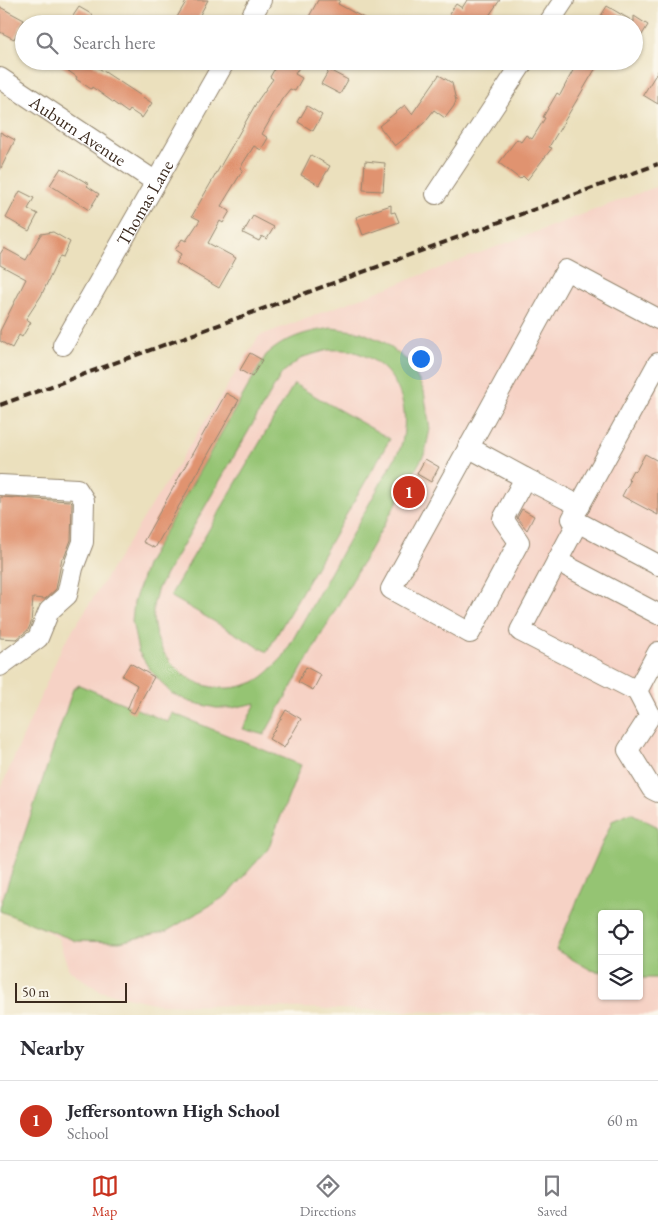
<!DOCTYPE html>
<style>
:root{--surface:#fff;--page:#f7f7f7;--text:#2b2b33;--muted:#7c7c81;--line:#e1e1e2;--accent:#c8321e}
body{margin:0;font-family:"EB Garamond",serif;background:var(--page);color:var(--text)}
.controls{position:absolute;right:15px;bottom:15px;display:grid;overflow:hidden;border-radius:5px;box-shadow:0 1px 4px #0004}
.controls button{width:45px;height:45px;display:grid;place-items:center;padding:0;border:0;border-bottom:1px solid var(--line);background:var(--surface);color:var(--text);font:25px sans-serif}
.scale{position:absolute;left:15px;bottom:12px;width:112px;box-sizing:border-box;padding-left:5px;border:2px solid #3b2a1e;border-top:0;font-size:14px;line-height:18px;white-space:nowrap;color:#3b2a1e;-webkit-text-stroke:4px #fbf7ec;paint-order:stroke}
.you{position:absolute;left:420px;top:358px;width:18px;height:18px;margin:-12px;border:4px solid #fff;border-radius:50%;background:#1a73e8;box-shadow:0 0 0 8px #1a73e833}
.badge{display:grid;place-items:center;width:32px;height:32px;border-radius:50%;background:var(--accent);color:#fff;font-size:16px;font-weight:700}
.pin{position:absolute;translate:-50% -50%;border:2px solid #fff;box-shadow:0 1px 5px #0006}
.list{margin:0;padding:0;list-style:none}
h2{display:flex;justify-content:space-between;align-items:center;height:65px;margin:0;padding:0 20px;font-size:21px}
h2 small{font-size:16px;font-weight:400;color:var(--muted)}
.list li{display:grid;grid-template-columns:32px 1fr auto;gap:15px;align-items:center;box-sizing:border-box;height:80px;padding:0 20px;border-top:1px solid var(--line)}
.list b{display:block;font-size:19px;white-space:nowrap}
.list p{margin:0;font-size:16px;white-space:nowrap;color:var(--muted)}
.list em{font-size:16px;font-style:normal;color:var(--muted)}
.icon{flex:none;width:28px;height:28px;fill:none;stroke:currentColor;stroke-width:2;stroke-linecap:round;stroke-linejoin:round}
.map{position:relative;flex:none;width:658px;height:1015px;overflow:hidden}
.search{position:absolute;background:var(--surface);box-shadow:0 1px 4px #0004;left:15px;right:15px;top:15px;height:55px;display:flex;align-items:center;gap:12px;box-sizing:border-box;padding:0 18px;border-radius:28px;color:var(--muted);font-size:19px}
.sheet{height:145px;background:var(--surface)}
nav{display:flex;justify-content:space-around;align-items:center;box-sizing:border-box;height:70px;border-top:1px solid var(--line);background:var(--surface);font-size:14px;color:var(--muted)}
nav a{display:grid;justify-items:center;gap:2px}
nav .on{color:var(--accent)}
.map>svg:first-child{display:block}
.built{fill:#f6d2c5;fill-rule:evenodd}
.green{fill:#95c473;stroke:#687748;fill-rule:evenodd}
.building{fill:#e09370}
.lines{fill:none;stroke-linecap:round;stroke-linejoin:round}
.minor-casing{stroke:#93856e;stroke-width:22}
.minor{stroke:#fff;stroke-width:20}
.rail{stroke:#3b2a1e;stroke-width:4;stroke-dasharray:8 4;stroke-linecap:butt}
.labels{text-anchor:middle;dominant-baseline:central;stroke-width:4.5;stroke-linejoin:round;paint-order:stroke}
.street-label{font-size:18px;fill:#3b2a1e;stroke:#fbf7ec}
</style>
<div class="map">
<svg width="658" height="1015" viewBox="0 0 658 1015">
<rect width="100%" height="100%" fill="#fbf7ec"/>
<filter id="ink" filterUnits="userSpaceOnUse"><feTurbulence type="fractalNoise" baseFrequency=".02" numOctaves="2"/><feDisplacementMap in="SourceGraphic" scale="10" xChannelSelector="R" yChannelSelector="G"/><feConvolveMatrix kernelMatrix="1 2 1 2 8 2 1 2 1" color-interpolation-filters="sRGB"/></filter>
<filter id="wash" filterUnits="userSpaceOnUse"><feTurbulence type="fractalNoise" baseFrequency=".0096" numOctaves="4" result="noise"/><feDisplacementMap in="SourceGraphic" scale="20" xChannelSelector="R" yChannelSelector="G"/><feGaussianBlur stdDeviation="1.12" result="paint"/><feColorMatrix in="noise" values="0 0 0 0 0 0 0 0 0 0 0 0 0 0 0 0 0 1.4 0 .05"/><feComposite in="paint" operator="in"/></filter>
<g filter="url(#wash)">
<rect width="100%" height="100%" fill="#ebe0bd"/>
<!-- built -->
<path class="built" d="M658,186V1015H547L158,1004L100,991L69,970L58,938L0,904V790L62,647L259,336ZM602,914H639V996H602Z"/>
<!-- green -->
<path class="green" d="M332,328L361,332L384,342L409,362L424,391L430,429L425,453L264,735L243,729L256,703L232,708H216L190,702L171,693L151,671L138,651L132,621L134,602L146,565L266,355C287,337 305,332 332,328ZM328,350C336,350 347,349 355,352C398,365 413,408 400,449L283,657C274,666 266,676 254,682C202,704 151,664 153,609C153,603 156,596 157,590L282,373L303,357Z
M294,384L390,439L267,652L170,596Z
M79,685L168,722L172,713L301,765L268,849L226,896L167,931L120,942L76,941L0,911V907L73,689Z
M631,813L658,827V978H639V914H602V972L591,970L556,950L612,821Z"/>
<g id="blocks">
<!-- building -->
<path class="building" d="M187,0H208L195,24H173Z
M318,0H340L338,4L375,24H305Z
M467,0H500L483,24H463L449,14L456,4L462,8Z
M607,6L634,22V16L648,25L634,48V24H596Z
M0,7L24,20L14,39L0,32Z
M79,7L93,15L88,24H79L71,19Z
M54,61H88L152,103L142,118L130,110L128,113L92,87L91,89L76,79L77,77Z
M279,61H303L295,74L302,78L295,91L290,89L282,99L262,134L268,138L261,150L254,146L240,168L243,170L221,206L230,211L223,223L220,221L208,243L236,258L219,288L176,263L181,254L175,250L182,239L186,241L200,220L192,216L258,100L273,79L270,77Z
M578,61H600L549,147L552,148L527,180L523,176L520,179L499,163L517,139L521,142L526,135L532,139L545,118L543,117L557,93L560,95Z
M329,70L348,80L340,94L321,84Z
M658,71V104L643,95Z
M439,75L452,83L456,101L454,106L445,118L434,110L423,124L395,146L379,126L405,105L412,114Z
M307,106L322,115L313,131L298,122Z
M0,132L15,140L0,170Z
M311,155L330,166L319,185L301,175Z
M365,161L385,163L383,191L363,190Z
M61,168L89,184L87,186L99,194L89,210L50,185Z
M20,191L34,198L28,209L38,214L29,231L6,218Z
M391,205V213L395,212L399,222L363,235L356,217Z
M253,216L274,227L267,239L262,236L259,241L243,233Z
M53,232L70,242L63,257L60,256L41,296L26,319L31,322L22,337L19,335L12,348L0,341V331L26,279L0,265V254L4,248L26,260L41,234Z
M250,353L262,360L252,377L240,370Z
M226,393L239,400L155,548L143,542Z
M645,454L658,461V515L622,496L630,481L628,479L633,470L636,471Z
M425,459L439,467L431,482L417,474Z
M0,497L70,501L72,503L71,540L64,558H62L56,589L45,599L33,598L31,623L28,630L17,639L0,638Z
M522,509L534,516L527,530L517,518Z
M130,663L154,677L134,713L127,710L137,685L122,676Z
M306,667L321,675L313,690L298,682Z
M286,710L301,719L284,748L269,739Z"/>
</g>
</g>
<g filter="url(#ink)">
<use href="#blocks" fill-opacity="0" stroke="#93856e" stroke-width="1"/>
<g class="lines">
<!-- minor casing -->
<g class="minor-casing">
<g id="minor">
<path d="M247,24L261,0"/>
<path d="M548,24L564,0"/>
<path id="s1" d="M0,78L156,182"/>
<path d="M436,194L524,61"/>
<path id="s2" d="M63,345L225,61"/>
<path d="M658,363L572,519L658,565"/>
<path d="M468,447L525,478"/>
<path d="M0,485L77,489L84,500L83,542L73,568L67,595L49,611L38,638L0,666"/>
<path d="M580,506L525,478L503,519L519,542L470,633L391,589L566,270L658,319"/>
<path d="M578,522L520,631L637,691L650,716"/>
<path d="M557,561L658,614"/>
<path d="M637,691L658,652"/>
<path d="M650,716L628,750L652,789L658,792"/>
</g>
</g>
<!-- minor -->
<use href="#minor" class="minor"/>
<!-- rail -->
<path class="rail" d="M0,405L658,164"/>
</g>
</g>
<g class="labels">
<!-- street labels -->
<g class="street-label">
<text stroke="none"><textPath href="#s1" startOffset="94">Auburn Avenue</textPath></text>
<text stroke="none"><textPath href="#s2" startOffset="164">Thomas Lane</textPath></text>
</g>
</g>
</svg>
<div class="controls">
<button><svg class="icon" aria-label="locate" viewBox="0 0 24 24"><circle cx="12" cy="12" r="6"/><path d="M12 2v4M12 18v4M2 12h4M18 12h4"/></svg></button>
<button><svg class="icon" aria-label="layers" viewBox="0 0 24 24"><path d="M12 4l9 5-9 5-9-5zM3 14l9 5 9-5"/></svg></button>
</div>
<div class="scale">50 m</div>
<div class="you"></div>
<div class="pin badge" style="left:409px;top:492px">1</div>
<div class="search"><svg class="icon" aria-label="search" viewBox="0 0 24 24"><circle cx="10" cy="10" r="6"/><path d="M15 15l6 6"/></svg>Search here</div>
</div>
<section class="sheet">
<h2>Nearby<small></small></h2>
<ul class="list">
<li><span class="badge">1</span><div><b>Jeffersontown High School</b><p>School</p></div><em>60 m</em></li>
</ul>
</section>
<nav>
<a class="on"><svg class="icon" aria-label="map" viewBox="0 0 24 24"><path d="M3 6l6-2 6 2 6-2v14l-6 2-6-2-6 2zM9 4v14M15 6v14"/></svg>Map</a>
<a><svg class="icon" aria-label="directions" viewBox="0 0 24 24"><path d="M12 3l9 9-9 9-9-9zM9 14v-3h6M13 9l2 2-2 2"/></svg>Directions</a>
<a><svg class="icon" aria-label="saved" viewBox="0 0 24 24"><path d="M7 4h10v16l-5-4-5 4z"/></svg>Saved</a>
</nav>
